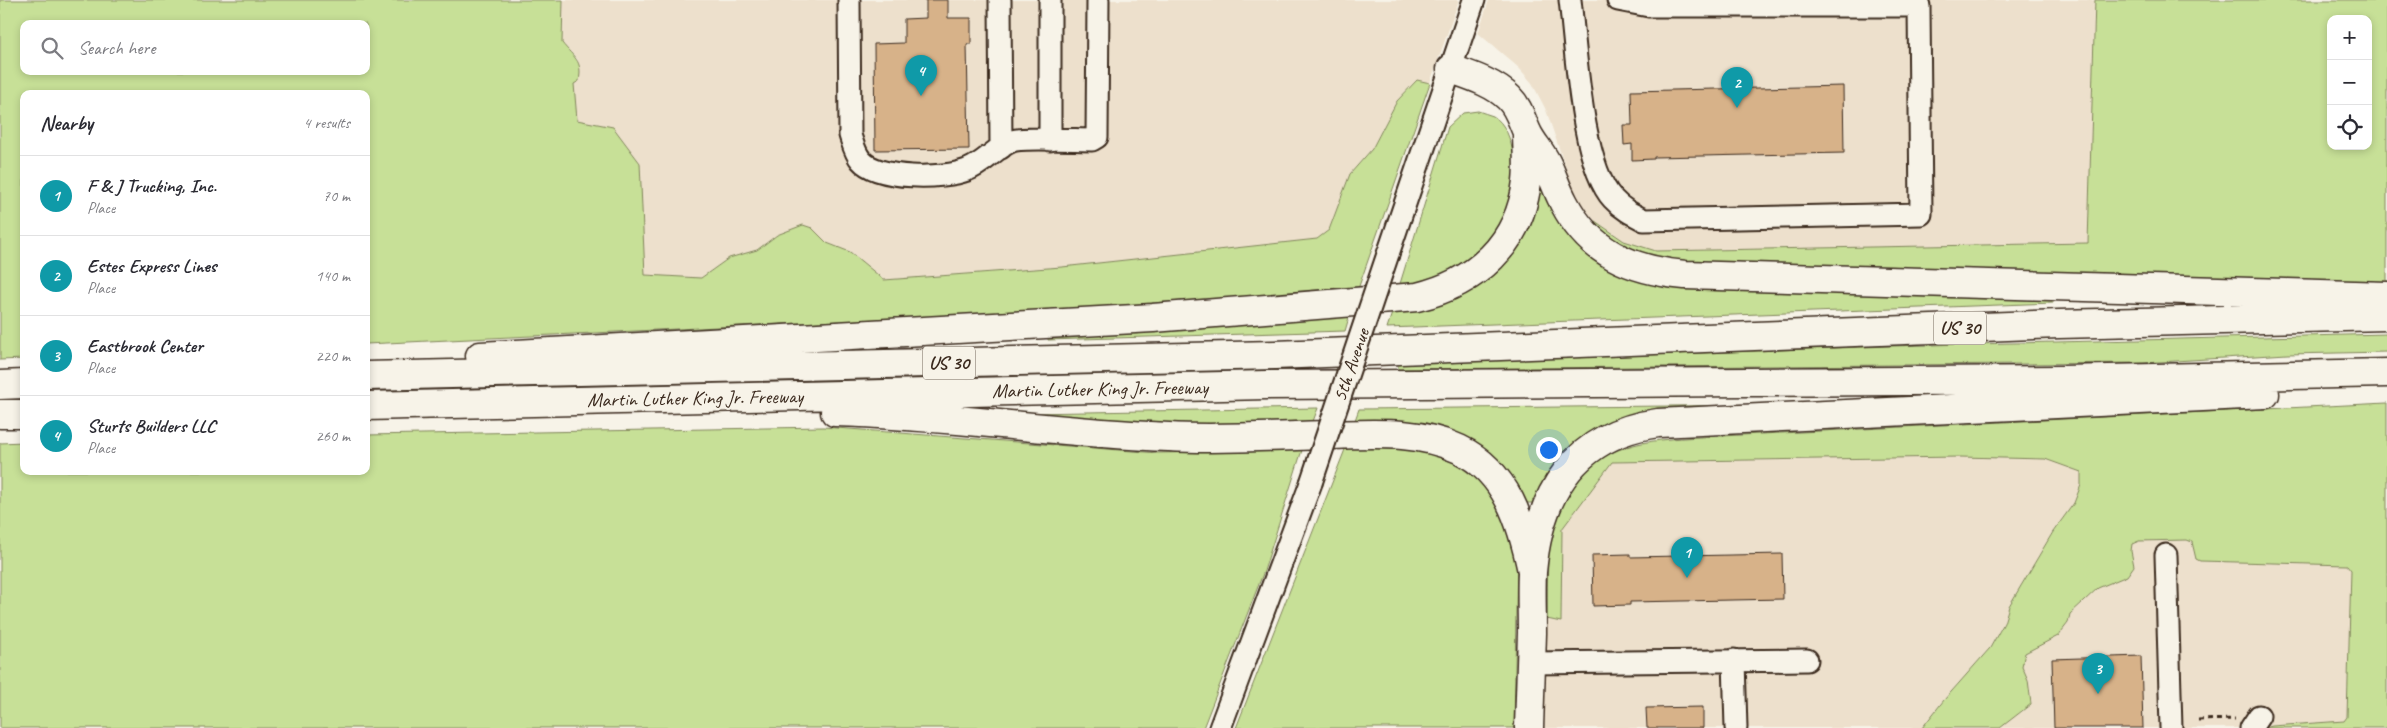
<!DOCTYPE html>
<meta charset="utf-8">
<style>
:root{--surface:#fff;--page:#f2f2f3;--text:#2b2b33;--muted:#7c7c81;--line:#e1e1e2;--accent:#0b8043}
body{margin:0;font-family:Caveat,sans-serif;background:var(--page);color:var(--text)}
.controls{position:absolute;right:15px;top:15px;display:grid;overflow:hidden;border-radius:10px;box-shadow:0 2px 8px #0003}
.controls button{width:45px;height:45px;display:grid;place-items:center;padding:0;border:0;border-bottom:1px solid var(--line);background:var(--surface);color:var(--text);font:25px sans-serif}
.you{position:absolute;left:1548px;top:449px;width:18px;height:18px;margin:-12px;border:4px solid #fff;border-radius:50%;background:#1a73e8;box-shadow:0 0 0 8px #1a73e833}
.badge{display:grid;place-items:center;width:32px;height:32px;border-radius:50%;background:var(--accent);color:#fff;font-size:16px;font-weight:700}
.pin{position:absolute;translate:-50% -41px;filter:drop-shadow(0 1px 2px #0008)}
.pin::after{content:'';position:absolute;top:26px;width:18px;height:15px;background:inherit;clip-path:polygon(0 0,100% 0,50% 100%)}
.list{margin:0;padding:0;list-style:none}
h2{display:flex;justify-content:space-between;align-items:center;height:65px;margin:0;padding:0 20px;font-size:21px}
h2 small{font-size:16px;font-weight:400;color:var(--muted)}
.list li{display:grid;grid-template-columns:32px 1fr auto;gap:15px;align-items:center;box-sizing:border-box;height:80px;padding:0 20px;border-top:1px solid var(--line)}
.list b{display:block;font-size:19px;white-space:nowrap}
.list p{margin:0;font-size:16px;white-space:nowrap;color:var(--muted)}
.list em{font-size:16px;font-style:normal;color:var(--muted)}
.icon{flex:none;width:28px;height:28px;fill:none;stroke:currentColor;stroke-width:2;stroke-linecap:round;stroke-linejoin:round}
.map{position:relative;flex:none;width:2387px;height:728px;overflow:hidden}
.search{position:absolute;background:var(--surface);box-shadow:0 2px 8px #0003;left:20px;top:20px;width:350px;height:55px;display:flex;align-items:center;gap:12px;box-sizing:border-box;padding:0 18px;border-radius:10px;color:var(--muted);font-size:19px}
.panel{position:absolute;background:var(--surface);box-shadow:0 2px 8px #0003;left:20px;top:90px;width:350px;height:385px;border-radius:10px}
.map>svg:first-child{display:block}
.built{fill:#ede0cc}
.green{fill:#c7e097;stroke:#81855a;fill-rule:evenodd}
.building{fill:#d7b289;stroke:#3b2a1e}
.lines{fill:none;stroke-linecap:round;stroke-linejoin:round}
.minor-casing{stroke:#3b2a1e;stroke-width:25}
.highway-casing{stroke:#3b2a1e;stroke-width:31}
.path{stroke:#3b2a1e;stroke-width:3;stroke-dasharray:5 4;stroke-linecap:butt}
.minor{stroke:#f7f3e8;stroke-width:21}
.highway{stroke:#f7f3e8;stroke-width:28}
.minor-bridge-casing{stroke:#3b2a1e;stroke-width:25;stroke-linecap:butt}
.minor-bridge{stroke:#f7f3e8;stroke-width:21}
.labels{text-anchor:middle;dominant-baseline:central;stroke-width:4;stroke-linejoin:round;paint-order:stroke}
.shield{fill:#f7f3e8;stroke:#73665b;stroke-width:1}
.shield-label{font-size:19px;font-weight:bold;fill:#3b2a1e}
.street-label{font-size:20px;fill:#3b2a1e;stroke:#f7f3e8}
</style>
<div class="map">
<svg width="2387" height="728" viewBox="0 0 2387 728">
<rect width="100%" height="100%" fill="#f7f3e8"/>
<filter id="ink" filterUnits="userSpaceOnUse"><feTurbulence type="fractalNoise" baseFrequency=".02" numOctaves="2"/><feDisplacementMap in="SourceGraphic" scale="10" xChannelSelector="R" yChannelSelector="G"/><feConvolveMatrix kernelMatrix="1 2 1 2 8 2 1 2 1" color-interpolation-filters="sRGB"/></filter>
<g filter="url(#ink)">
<!-- built -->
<path class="built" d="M563,0H1459L1430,83L1417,80L1397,101L1372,149L1350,174L1329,230L1317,239L1062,267L884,280L850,252L827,243L812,228L777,235L757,250L729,258L701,278L644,275L640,163L613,127L577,120L573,84L578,60L562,43Z
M1489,0H2095L2088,243L1656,251L1624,241L1595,221L1576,198L1546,110L1532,83L1519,68L1478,33Z
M1960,457L2045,459L2081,472V485L2074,503L2053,532L2009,606L2004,623L1990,648L1944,700L1922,728H1544L1547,619L1561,622L1562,529L1612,462Z
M2187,540L2192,542L2196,558L2200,561L2347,565L2351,570L2347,717L2345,721L2272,726L2265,728H2000L2031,704L2028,680L2021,666L2025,653L2058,636L2068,623L2070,614L2098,588L2127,576L2134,566L2131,551L2132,544L2139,541Z"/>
<!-- green -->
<path class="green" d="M0,0H563L562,43C574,58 583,60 579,81L574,84L577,120L613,127L640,163L645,275L701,278L729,258L757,250L777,235L803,225L812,228L827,243L850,252L884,280L1062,267L1317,239L1329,230L1350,174L1372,149L1397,101L1417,80L1430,83L1358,289L1008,313L366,344V94H24V359L0,360ZM24,24H366V71H24Z
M2095,0H2387V283L1644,261L1589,224L1595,221L1624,241L1656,251L2088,243ZM2331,19H2368V146H2331Z
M1478,111C1483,113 1488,114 1493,116C1517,130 1518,181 1509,205C1500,229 1482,252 1460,267C1442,279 1420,283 1399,287L1448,127L1463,113Z
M1537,179L1590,254L2053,298V303L1387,328L1392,313L1431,305L1459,296Z
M1350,314L1345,331L1048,340V335Z
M2387,334V352L2287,354L2143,363L1398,369V364L1890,346Z
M2387,403V728H2265L2272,726L2344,721L2347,717L2351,570L2347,565L2200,561L2196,559L2192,542L2187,540L2139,541L2132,544L2131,551L2134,566L2127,576L2098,588L2070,614L2068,623L2058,636L2025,653L2022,666L2028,680L2031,704L2000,728H1922L1944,700L1990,648L2004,623L2009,606L2053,532L2074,503L2081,485V472L2045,459L1960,457L1612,462L1562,529L1561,622L1547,619C1548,590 1546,560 1551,531C1553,517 1560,505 1567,493C1599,443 1646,440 1701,437Z
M1773,405L1566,453L1541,485L1534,503H1527L1515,484L1464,437L1426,424L1354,423L1359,409Z
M1318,408L1312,424L1176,425L1029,416V413Z
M823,427L1158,453L1302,450L1264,571L1203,728H0V443L24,442V471H366V435Z
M1346,447L1410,450L1434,455L1456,464L1476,478L1496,498L1517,554L1514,728H1236Z"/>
<!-- building -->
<path class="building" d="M926,0H948V18H971V44H967L969,149L875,150L874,44L904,43V19L926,18Z
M1843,86L1844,153L1654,157V159L1632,160V144L1624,145L1623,125H1632L1631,91Z
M1630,554V557L1782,554L1783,599L1630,602V605L1593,606L1592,555Z
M2141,656L2143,728H2054L2052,659Z
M1703,707V728H1647L1646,708Z"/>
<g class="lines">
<!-- minor casing -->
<g class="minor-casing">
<path id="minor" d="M849,0L850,135C853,144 855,153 861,160C878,180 944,179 967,170C984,164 995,148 1012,141C1023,137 1077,140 1092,140L1097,137L1098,0
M1000,0L1001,148
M1050,0V140
M1570,0C1576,48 1581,165 1613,199C1622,209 1632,214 1644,220L1921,214L1919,6H1649L1618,0
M1388,254L1474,0
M2166,555L2171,728
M1734,660L1736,728
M1531,663L1807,660
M1220,728L1311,483
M2251,728L2259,716"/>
</g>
<!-- highway casing -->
<g class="highway-casing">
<path id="highway" d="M1451,69C1471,76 1494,83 1509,98C1519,108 1521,119 1527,132C1532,143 1542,153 1547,164C1553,177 1557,190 1564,203C1590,253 1631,270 1685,275L2387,296
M480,356L1153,318L1417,297C1476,283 1520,244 1527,181C1529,165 1527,148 1527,132
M366,376L1275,355L2059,324L2387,316
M0,385L24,384
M366,406L1266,385L2062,380L2387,373
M835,412C946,415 1057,433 1169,437C1222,440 1276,436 1329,435C1373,434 1417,430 1459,449C1507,472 1522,523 1532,571
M0,414H24
M1529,728C1530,696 1531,664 1532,633C1532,613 1531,592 1532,572C1539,493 1575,434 1658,423L2265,394"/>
</g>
<!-- path -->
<path class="path" d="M2198,720L2235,719"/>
<!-- minor -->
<use href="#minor" class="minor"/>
<!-- highway -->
<use href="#highway" class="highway"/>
<!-- minor-bridge casing -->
<g class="minor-bridge-casing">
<path id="minor-bridge" d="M1311,483L1388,254"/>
</g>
<!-- minor-bridge -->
<use href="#minor-bridge" class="minor-bridge"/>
</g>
</g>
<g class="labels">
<!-- shield labels -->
<g class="shield">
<rect x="1934" y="311.5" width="52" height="33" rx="4"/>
<rect x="923" y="346.5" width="52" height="33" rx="4"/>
</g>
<g class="shield-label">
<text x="1960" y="328">US 30</text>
<text x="949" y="363">US 30</text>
</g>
<!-- street labels -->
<g class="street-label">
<text transform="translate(1351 365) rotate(-71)">5th Avenue</text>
<text transform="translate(1100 389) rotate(-1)">Martin Luther King Jr. Freeway</text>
<text transform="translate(695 398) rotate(-1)">Martin Luther King Jr. Freeway</text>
</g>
</g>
</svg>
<div class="controls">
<button>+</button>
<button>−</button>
<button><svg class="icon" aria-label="locate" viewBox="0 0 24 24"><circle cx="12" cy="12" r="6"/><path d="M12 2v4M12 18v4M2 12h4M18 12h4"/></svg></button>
</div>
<div class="you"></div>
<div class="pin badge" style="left:1687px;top:578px;background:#0f9aa8">1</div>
<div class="pin badge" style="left:1737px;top:108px;background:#0f9aa8">2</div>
<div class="pin badge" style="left:2098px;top:694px;background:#0f9aa8">3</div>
<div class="pin badge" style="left:921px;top:96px;background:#0f9aa8">4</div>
<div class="search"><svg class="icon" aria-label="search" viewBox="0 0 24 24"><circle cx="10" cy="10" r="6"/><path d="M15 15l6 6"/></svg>Search here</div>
<section class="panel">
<h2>Nearby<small>4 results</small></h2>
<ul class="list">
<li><span class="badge" style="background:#0f9aa8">1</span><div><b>F &amp; J Trucking, Inc.</b><p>Place</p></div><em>70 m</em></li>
<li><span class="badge" style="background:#0f9aa8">2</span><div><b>Estes Express Lines</b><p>Place</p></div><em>140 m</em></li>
<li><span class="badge" style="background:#0f9aa8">3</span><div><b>Eastbrook Center</b><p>Place</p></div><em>220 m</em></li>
<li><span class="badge" style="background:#0f9aa8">4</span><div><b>Sturts Builders LLC</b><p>Place</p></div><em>260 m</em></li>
</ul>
</section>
</div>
